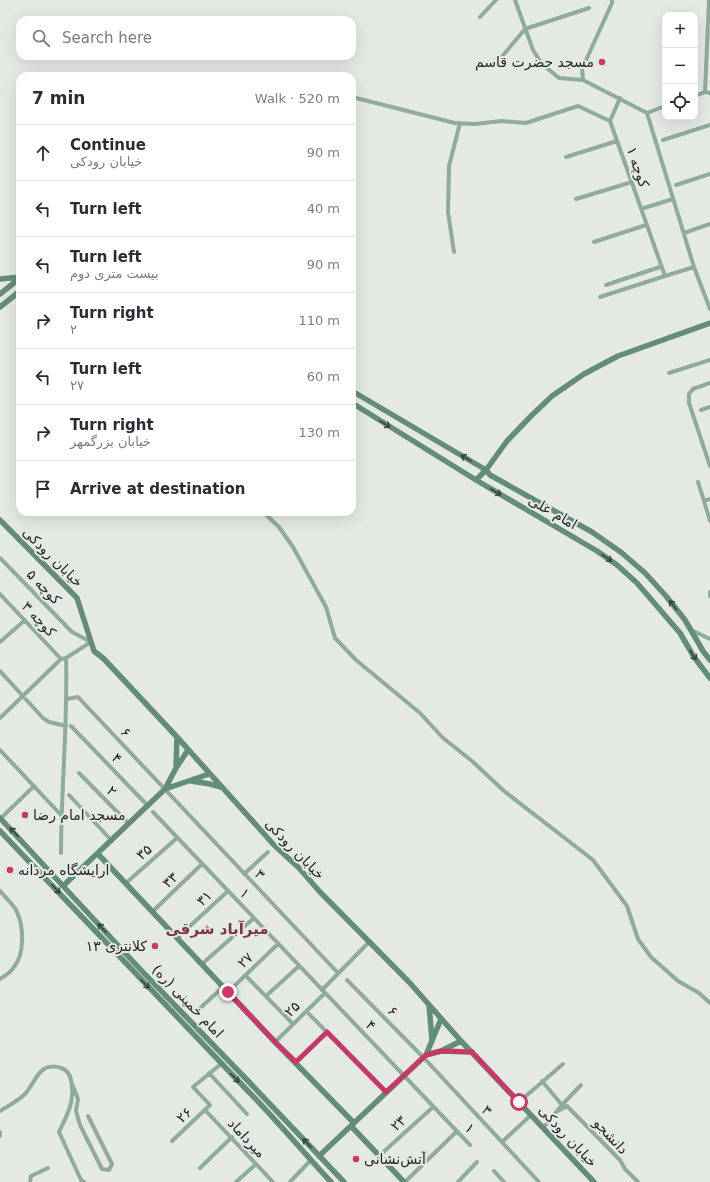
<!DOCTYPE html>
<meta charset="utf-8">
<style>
:root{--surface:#fff;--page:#f2f2f3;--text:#2b2b33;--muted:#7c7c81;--line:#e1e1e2}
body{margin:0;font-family:"DejaVu Sans","Noto Naskh Arabic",sans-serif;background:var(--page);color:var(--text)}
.controls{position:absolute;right:12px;top:12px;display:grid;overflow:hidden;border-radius:8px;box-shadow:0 4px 16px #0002}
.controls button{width:36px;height:36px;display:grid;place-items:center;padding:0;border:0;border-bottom:1px solid var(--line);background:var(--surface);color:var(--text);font:20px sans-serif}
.stop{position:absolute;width:12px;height:12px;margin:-9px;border:3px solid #c73a68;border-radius:50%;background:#fff}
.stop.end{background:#c73a68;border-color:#fff;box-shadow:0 1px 4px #0008}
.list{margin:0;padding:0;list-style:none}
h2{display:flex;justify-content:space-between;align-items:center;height:52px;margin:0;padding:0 16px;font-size:17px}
h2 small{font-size:13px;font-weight:400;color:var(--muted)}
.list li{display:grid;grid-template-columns:26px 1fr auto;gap:12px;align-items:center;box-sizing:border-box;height:56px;padding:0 16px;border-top:1px solid var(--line)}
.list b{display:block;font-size:15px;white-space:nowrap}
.list p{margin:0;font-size:13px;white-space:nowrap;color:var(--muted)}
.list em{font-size:13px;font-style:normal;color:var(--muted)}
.icon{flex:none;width:22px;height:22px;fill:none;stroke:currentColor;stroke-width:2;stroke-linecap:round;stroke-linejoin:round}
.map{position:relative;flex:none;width:710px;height:1182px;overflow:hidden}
.search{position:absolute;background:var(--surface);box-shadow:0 4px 16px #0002;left:16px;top:16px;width:340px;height:44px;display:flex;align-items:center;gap:10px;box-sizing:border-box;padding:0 14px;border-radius:12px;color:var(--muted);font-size:15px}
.panel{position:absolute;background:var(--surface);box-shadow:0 4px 16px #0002;left:16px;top:72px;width:340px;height:444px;border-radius:12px}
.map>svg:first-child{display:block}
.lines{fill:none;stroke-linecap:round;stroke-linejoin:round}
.minor{stroke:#90aa9e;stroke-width:4}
.secondary{stroke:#648c7a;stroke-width:5.5}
.oneway{stroke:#38453f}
.route{stroke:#c73a68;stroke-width:5}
.poi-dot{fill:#c73a68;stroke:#e4e9e3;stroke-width:1.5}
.labels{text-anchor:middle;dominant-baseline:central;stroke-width:4;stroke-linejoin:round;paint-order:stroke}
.poi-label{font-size:14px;fill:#252725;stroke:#e4e9e3;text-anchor:start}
.street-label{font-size:14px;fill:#252725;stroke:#e4e9e3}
.neighbourhood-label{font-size:15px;font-weight:bold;fill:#7c3548;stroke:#e4e9e3}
</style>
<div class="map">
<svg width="710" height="1182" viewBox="0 0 710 1182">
<rect width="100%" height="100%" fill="#e4e9e3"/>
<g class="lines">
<!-- minor -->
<path class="minor" d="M515,0L533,50L540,61L548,69L559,78L583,80L647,113
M480,17L496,0
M495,65L525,29L589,8
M583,80L582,69L612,3V0
M705,92L709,0
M695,96L705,92L710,93
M352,97L455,123L475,124L501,121L526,123L578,106L610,121L665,276L694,267
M647,113L694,267L710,309
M647,113L665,106
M610,121L620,98
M663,140L710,125
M566,157L617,141
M676,185L710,174
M576,199L632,182
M641,209L673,199
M684,233L710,224
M594,242L646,225
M454,252L448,212L449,166L460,123
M606,285L660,267
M600,297L665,276
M669,373L710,360
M710,383L693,389L689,394V403L710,466
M701,410L710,407
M698,482L704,501L710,499
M704,501L710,521
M263,512L279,527L293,547L326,607L335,638L356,660L420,713L443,738L472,761L504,791L593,860L627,906L638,939L651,957L678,981L699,993L710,1003
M0,558L72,632L91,642L66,658L61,659L0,718
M710,592V596
M0,594L61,659
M691,630L710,639
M0,642L25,620
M0,671L43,718L49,722L66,726
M67,699L78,697L338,973
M71,726L148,806
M0,750L61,815
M79,773L129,824
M69,795L112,841
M153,812L470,1145
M1,818L34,786
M61,853C61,788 68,723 66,658
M244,874L268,852
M126,883L177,838
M0,891C5,897 12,903 16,910C24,925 25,954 14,967C11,972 5,976 0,979
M152,912L202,864
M177,938L228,891
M202,964L254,918
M248,978L293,1024
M347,980L424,1058L539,1182
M322,990L369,942
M228,992L278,944
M266,996L299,966
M197,1011L223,987
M309,1014L386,1092
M275,1042L325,993
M296,1062L327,1032
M209,1073L247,1114
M542,1081L562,1105
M73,1086L78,1099L76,1111L80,1125L102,1169L109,1170L112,1164L88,1116
M519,1102L563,1064
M205,1110L273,1182
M0,1111C8,1106 18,1101 25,1094C32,1087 35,1075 44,1069C48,1066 56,1066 61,1068C74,1071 73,1093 71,1103C69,1113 63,1123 59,1132L81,1180L84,1182
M556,1112L567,1106L620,1160L625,1169L638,1182
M543,1128L562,1105L581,1085
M0,1132V1136
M172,1141L210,1105L193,1087L221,1064
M502,1142L531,1115
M379,1156L433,1107
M200,1168L232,1137
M494,1171L504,1182
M30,1182L31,1176L48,1168
M236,1182L256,1164
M290,1182L311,1160
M405,1182L457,1131
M458,1182L477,1162"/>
<!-- secondary -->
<path class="secondary" d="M0,279L20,277
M0,294L20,278
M0,307L20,291
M352,391L486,470L490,475L592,532L622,553L645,573L666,596L685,620L703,651L710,660
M352,403L476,480L597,551L617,565L637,583L680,633L694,657L710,678
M476,480L486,470L507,441L531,416L552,396L584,374L618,356L710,323
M0,520L77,598L94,651L104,659L177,737L274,845L299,868L320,892L409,982L461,1041L594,1182
M176,767L177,737
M191,781L210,784L221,787
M165,789L209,774
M0,818L139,968L251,1084L344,1182
M0,831C82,916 163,1003 245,1088C275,1118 302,1151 331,1182
M98,854L275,1042L354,1123
M63,886L165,789L176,768L188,750
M429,1005L432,1040
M441,1051L472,1052
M426,1055L441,1019
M351,1126L404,1182
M319,1156L426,1055L441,1051L461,1041"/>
</g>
<!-- one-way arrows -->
<defs><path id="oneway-shaft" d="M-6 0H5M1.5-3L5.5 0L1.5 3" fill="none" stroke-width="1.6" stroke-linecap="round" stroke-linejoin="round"/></defs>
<g class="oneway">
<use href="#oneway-shaft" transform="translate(385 424) rotate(32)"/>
<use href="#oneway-shaft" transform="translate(466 458) rotate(-150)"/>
<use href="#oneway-shaft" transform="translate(496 492) rotate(30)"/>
<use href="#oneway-shaft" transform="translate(607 558) rotate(35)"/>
<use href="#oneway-shaft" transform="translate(673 605) rotate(-128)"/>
<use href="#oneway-shaft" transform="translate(693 655) rotate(57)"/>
<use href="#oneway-shaft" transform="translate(14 832) rotate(-133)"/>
<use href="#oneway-shaft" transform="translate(56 889) rotate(46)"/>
<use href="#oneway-shaft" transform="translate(102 928) rotate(-133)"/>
<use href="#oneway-shaft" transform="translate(145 984) rotate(45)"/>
<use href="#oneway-shaft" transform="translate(235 1078) rotate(45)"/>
<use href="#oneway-shaft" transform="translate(307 1143) rotate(-133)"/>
</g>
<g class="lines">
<!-- route -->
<path class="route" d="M228,992L275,1042L296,1062L327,1032L386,1092L426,1055L441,1051L472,1052L519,1102"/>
</g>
<!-- markers -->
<g class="poi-dot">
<circle cx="602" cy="62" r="4"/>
<circle cx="25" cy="815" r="4"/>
<circle cx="10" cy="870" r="4"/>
<circle cx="155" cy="946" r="4"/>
<circle cx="356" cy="1159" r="4"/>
</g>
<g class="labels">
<!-- poi labels -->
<g class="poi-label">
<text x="594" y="62" text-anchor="end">مسجد حضرت قاسم</text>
<text x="33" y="815">مسجد امام رضا</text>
<text x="18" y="870">ارایشگاه مردانه</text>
<text x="147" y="946" text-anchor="end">کلانتری ۱۳</text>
<text x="364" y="1159">آتش‌نشانی</text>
</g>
<!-- street labels -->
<g class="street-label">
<text transform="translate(638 167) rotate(71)">کوچه ۱</text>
<text transform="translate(553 512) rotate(30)">امام علی</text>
<text transform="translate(53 557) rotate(45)">خیابان رودکی</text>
<text transform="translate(44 587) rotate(46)">کوچه ۵</text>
<text transform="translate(39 619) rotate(47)">کوچه ۳</text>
<text transform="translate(126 732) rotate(47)">۶</text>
<text transform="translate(117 758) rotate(46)">۴</text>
<text transform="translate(112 791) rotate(45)">۲</text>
<text transform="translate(295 849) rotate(46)">خیابان رودکی</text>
<text transform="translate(144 852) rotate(-41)">۳۵</text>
<text transform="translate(260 874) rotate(47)">۳</text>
<text transform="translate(170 880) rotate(-44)">۳۳</text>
<text transform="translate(245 893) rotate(47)">۱</text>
<text transform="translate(204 898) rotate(-43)">۳۱</text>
<text transform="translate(245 960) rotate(-43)">۲۷</text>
<text transform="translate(188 1001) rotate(46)">امام خمینی (ره)</text>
<text transform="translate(292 1009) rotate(-44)">۲۵</text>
<text transform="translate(393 1011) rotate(45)">۶</text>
<text transform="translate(371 1025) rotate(46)">۴</text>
<text transform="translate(487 1110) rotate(47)">۳</text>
<text transform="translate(184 1115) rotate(-44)">۲۶</text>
<text transform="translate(398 1123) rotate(-43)">۲۳</text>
<text transform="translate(470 1128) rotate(46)">۱</text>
<text transform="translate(568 1136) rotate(47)">خیابان رودکی</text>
<text transform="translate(611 1136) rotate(47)">دانشجو</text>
<text transform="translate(247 1138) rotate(47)">میرداماد</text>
</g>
<!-- neighbourhood labels -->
<g class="neighbourhood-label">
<text x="217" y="929">میرآباد شرقی</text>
</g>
</g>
</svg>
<div class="controls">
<button>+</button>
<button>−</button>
<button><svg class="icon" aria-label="locate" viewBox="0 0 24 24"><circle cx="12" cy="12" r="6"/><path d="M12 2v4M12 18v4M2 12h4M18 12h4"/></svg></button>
</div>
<div class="stop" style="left:519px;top:1102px"></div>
<div class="stop end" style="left:228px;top:992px"></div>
<div class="search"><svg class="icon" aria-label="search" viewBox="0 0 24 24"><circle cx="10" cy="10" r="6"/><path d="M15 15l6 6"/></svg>Search here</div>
<section class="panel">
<h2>7 min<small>Walk · 520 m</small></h2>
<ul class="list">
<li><svg class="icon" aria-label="ahead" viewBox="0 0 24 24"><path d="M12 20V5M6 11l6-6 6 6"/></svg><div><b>Continue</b><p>خیابان رودکی</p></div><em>90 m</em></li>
<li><svg class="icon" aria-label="left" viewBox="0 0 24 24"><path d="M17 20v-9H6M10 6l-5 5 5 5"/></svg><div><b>Turn left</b></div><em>40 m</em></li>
<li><svg class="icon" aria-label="left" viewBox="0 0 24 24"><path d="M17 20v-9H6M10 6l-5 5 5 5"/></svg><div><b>Turn left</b><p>بیست متری دوم</p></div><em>90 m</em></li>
<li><svg class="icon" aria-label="right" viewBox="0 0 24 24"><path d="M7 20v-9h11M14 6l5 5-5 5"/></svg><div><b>Turn right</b><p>۲</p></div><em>110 m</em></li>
<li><svg class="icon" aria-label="left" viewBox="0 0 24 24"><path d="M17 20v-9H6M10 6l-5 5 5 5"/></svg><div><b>Turn left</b><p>۲۷</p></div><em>60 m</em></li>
<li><svg class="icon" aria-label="right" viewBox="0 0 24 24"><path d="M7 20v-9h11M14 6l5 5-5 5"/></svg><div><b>Turn right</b><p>خیابان بزرگمهر</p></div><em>130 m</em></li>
<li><svg class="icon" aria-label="arrive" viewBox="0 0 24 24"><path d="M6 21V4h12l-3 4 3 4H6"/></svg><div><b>Arrive at destination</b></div></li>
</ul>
</section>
</div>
